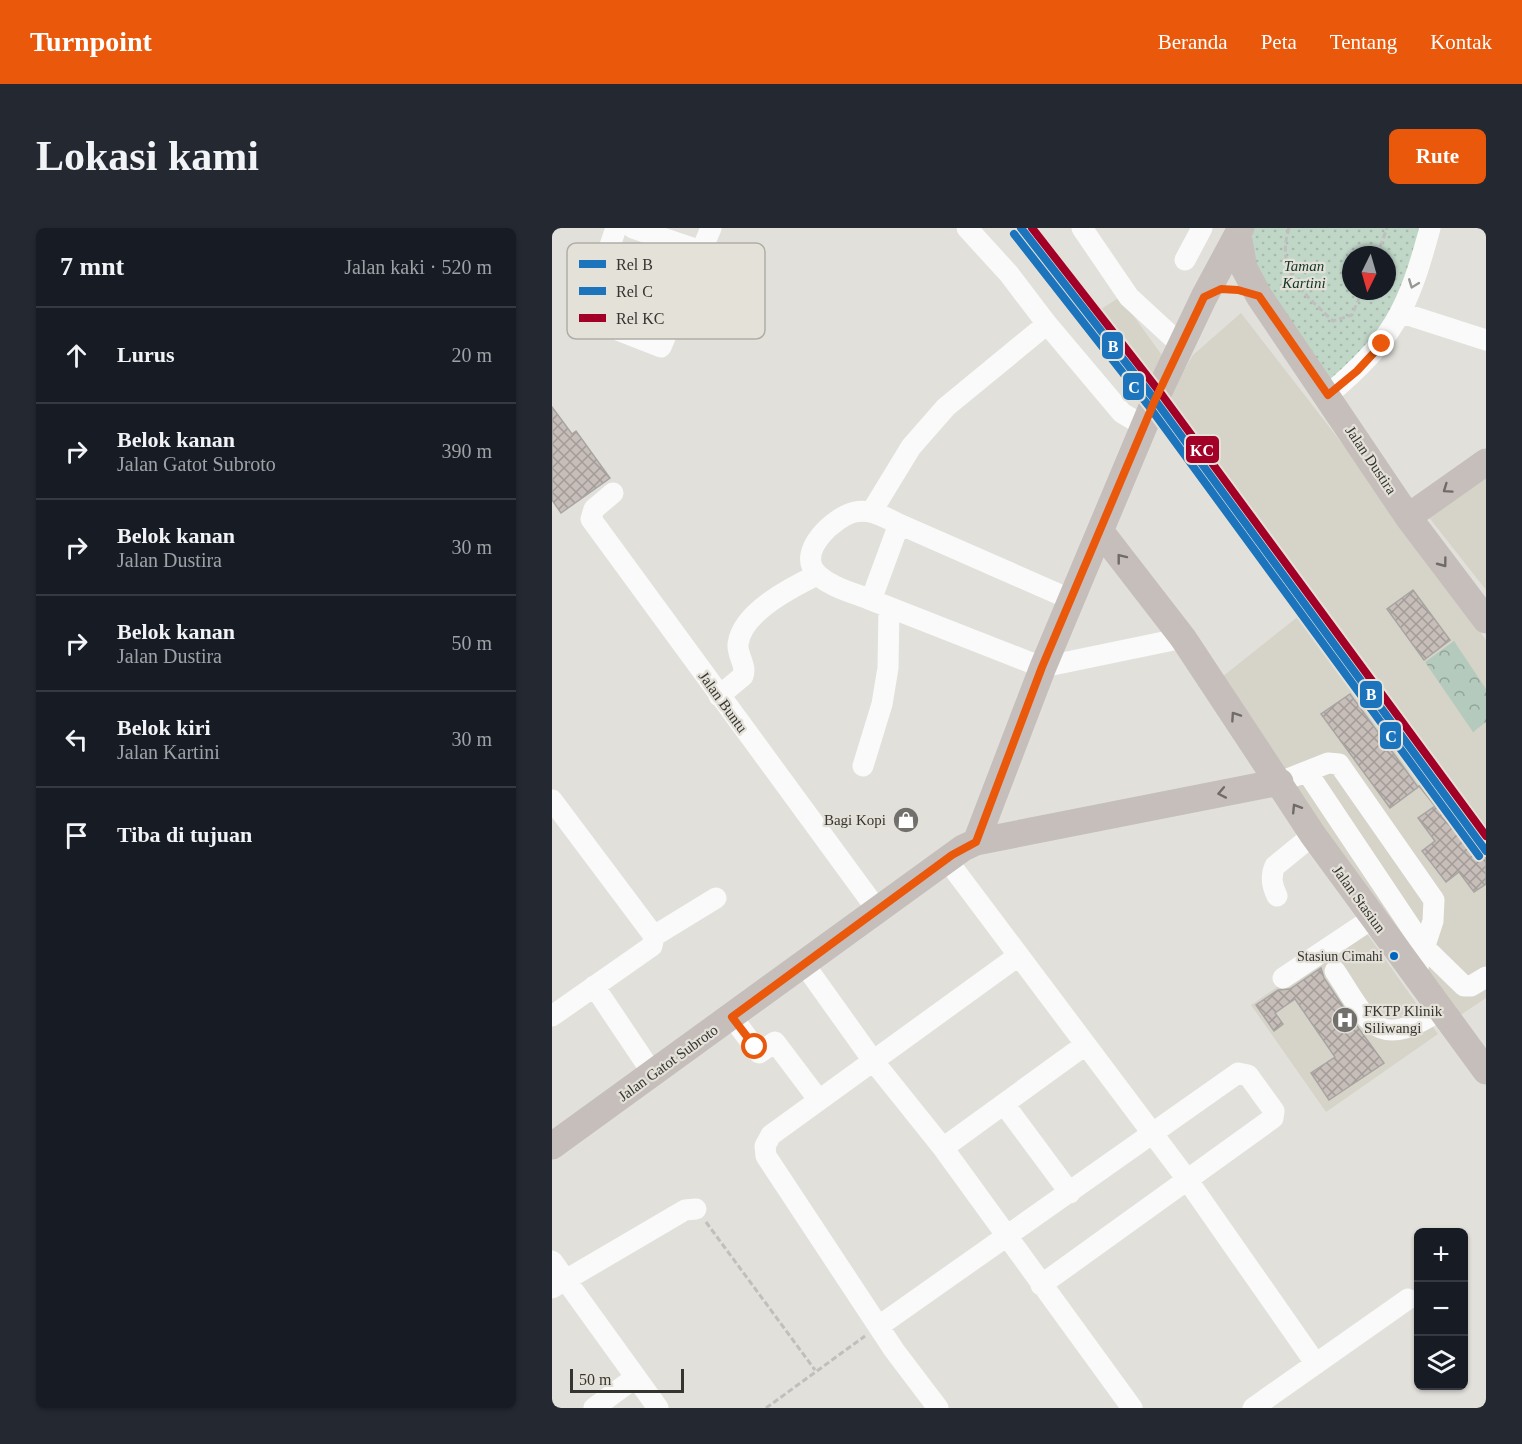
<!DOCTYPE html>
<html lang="id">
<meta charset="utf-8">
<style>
:root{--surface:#171b24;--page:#242831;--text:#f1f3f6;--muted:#9ea1a6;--line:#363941;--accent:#ea580c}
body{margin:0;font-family:"Times New Roman",serif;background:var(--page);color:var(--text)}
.controls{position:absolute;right:18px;bottom:18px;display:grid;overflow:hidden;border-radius:9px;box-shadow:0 2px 4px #0004}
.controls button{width:54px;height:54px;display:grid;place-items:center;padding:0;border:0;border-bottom:2px solid var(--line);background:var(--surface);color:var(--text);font:30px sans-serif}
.compass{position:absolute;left:790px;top:18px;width:54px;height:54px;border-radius:50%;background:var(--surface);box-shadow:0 2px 4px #0004;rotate:185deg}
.scale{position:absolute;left:18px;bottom:15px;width:114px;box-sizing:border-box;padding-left:6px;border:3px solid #353431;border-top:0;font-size:16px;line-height:21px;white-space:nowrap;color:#353431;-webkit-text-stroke:4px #e4e1d8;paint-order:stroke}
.stop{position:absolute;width:18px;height:18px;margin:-14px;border:4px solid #ea580c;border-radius:50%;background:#fff}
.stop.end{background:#ea580c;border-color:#fff;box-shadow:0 2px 6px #0008}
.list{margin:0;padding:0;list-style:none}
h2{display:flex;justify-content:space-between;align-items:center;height:78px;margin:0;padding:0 24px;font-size:26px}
h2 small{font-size:20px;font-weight:400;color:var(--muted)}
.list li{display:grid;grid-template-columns:39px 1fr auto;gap:18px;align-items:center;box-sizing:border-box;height:96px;padding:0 24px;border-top:2px solid var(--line)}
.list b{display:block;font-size:22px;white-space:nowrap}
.list p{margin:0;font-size:20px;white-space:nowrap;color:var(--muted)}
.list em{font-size:20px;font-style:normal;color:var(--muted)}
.icon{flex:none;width:33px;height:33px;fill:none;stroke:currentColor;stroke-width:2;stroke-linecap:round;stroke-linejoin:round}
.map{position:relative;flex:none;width:934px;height:1180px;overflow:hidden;border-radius:9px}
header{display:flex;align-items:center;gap:36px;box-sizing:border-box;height:84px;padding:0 30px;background:var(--accent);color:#fff}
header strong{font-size:28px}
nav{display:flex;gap:33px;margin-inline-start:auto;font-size:21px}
.intro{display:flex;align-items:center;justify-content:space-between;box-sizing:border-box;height:144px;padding:0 36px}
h1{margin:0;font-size:42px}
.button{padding:15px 27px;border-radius:9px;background:var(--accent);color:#fff;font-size:21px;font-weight:700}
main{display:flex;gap:36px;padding:0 36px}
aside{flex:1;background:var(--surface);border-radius:9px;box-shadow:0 2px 4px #0004}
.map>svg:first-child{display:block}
.built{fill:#d6d3c9}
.forest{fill:url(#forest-crowns)}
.park{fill:url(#park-dots);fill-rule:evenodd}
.building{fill:url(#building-cross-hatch);stroke:#a7a5a2;stroke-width:1.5}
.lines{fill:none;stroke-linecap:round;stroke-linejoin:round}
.path{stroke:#bfbfbd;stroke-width:3;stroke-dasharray:6 3;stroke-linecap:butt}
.minor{stroke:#fafafa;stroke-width:21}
.major{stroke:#c5bebb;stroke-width:27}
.rail-1-casing{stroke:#e4e1d8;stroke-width:12}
.rail-2-casing{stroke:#e4e1d8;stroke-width:12}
.rail-3-casing{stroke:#e4e1d8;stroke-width:12}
.rail-1{stroke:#1c75bc;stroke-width:8}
.rail-2{stroke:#1c75bc;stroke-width:8}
.rail-3{stroke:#a30028;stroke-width:8}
.oneway{stroke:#989796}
.oneway2{stroke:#6f6b68}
.route{stroke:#ea580c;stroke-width:8}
.bus-dot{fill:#0065bd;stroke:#e4e1d8;stroke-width:2}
.labels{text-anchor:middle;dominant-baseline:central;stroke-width:4.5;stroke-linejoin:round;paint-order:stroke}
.bus-label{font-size:14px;fill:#353431;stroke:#e4e1d8;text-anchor:end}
.park-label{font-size:15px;font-style:italic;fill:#103525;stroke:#e4e1d8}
.street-label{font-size:15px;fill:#353431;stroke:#e4e1d8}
.poi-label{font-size:15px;fill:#353431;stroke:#e4e1d8;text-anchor:end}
.key{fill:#e4e1d8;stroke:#b0ada6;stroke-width:1.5}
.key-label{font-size:16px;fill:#353431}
.line-badge{stroke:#e4e1d8;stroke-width:2}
.badge-label{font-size:16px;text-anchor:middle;font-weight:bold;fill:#fff}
</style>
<header>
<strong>Turnpoint</strong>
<nav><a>Beranda</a><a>Peta</a><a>Tentang</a><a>Kontak</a></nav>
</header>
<div class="intro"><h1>Lokasi kami</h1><a class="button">Rute</a></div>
<main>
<aside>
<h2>7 mnt<small>Jalan kaki · 520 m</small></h2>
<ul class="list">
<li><svg class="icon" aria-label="ahead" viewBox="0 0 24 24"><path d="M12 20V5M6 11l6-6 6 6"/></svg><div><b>Lurus</b></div><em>20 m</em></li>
<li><svg class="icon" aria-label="right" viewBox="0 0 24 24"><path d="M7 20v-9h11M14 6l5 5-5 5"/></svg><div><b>Belok kanan</b><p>Jalan Gatot Subroto</p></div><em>390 m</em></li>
<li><svg class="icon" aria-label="right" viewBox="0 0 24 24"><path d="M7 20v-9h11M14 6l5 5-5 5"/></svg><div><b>Belok kanan</b><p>Jalan Dustira</p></div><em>30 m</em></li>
<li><svg class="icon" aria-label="right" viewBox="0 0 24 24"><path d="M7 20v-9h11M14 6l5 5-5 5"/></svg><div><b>Belok kanan</b><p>Jalan Dustira</p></div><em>50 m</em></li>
<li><svg class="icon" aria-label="left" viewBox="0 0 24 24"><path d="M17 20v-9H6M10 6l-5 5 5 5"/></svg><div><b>Belok kiri</b><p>Jalan Kartini</p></div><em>30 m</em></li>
<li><svg class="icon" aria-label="arrive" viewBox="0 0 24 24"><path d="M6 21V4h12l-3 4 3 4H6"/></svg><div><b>Tiba di tujuan</b></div></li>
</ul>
</aside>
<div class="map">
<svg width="934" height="1180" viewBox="0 0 934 1180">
<defs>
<pattern id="forest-crowns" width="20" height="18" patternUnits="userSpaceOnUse" patternTransform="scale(1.5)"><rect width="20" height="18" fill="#b3cabc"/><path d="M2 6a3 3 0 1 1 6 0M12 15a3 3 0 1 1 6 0" fill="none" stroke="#92a599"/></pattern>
<pattern id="park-dots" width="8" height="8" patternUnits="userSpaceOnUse" patternTransform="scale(1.5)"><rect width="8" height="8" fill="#c0d7c8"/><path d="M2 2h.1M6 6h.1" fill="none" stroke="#a6b9ac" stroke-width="1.8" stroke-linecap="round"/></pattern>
<pattern id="building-cross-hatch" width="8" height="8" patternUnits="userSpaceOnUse" patternTransform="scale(1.5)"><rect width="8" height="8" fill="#c7beb9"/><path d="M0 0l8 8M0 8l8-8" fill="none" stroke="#a29b97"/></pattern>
</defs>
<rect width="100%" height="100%" fill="#e1e0db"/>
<!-- built -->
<path class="built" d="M568,69L627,151L641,127L689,85L809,240L934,412V770L904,790L748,569L670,449L748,387L535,90Z
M934,238V362L872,283Z
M811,700L886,806L774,884L699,777Z"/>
<!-- forest -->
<path class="forest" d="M902,413L934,461V494L921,504L873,434Z"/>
<!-- park -->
<path class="park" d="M702,0H868L850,60L821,118L776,153L695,33ZM799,27H835V63H799Z"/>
<!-- building -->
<path class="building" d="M0,179L20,206L24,203L58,250L9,285L0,272Z
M861,362L898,412L872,432L835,381Z
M798,466L866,559L838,580L769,486Z
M890,541L934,599V656L922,664L907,644L894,654L870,623L883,613L866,590L883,578L867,558Z
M769,740L772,750L794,783L832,835L777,872L759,845L783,829L743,771L723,785L731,796L722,803L704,777L726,762L738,761Z"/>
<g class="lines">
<!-- path -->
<path class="path" d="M737,0C723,45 752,65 781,93L800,87L810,63
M825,27L835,0
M154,994L263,1142
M214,1180L313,1108"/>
<!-- minor -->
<path class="minor" d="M64,0L36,82L40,92L109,119L159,0
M81,0L149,23
M415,0L457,46L495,96L570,185L592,198
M530,0L577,69L629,117
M633,32L650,0
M850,85L934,112
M776,167C841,112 856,82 878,0
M61,265L42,281L39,291L326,683
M320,283L359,219L394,179L495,96
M347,296L520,372
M319,372C302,365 278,359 265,346C243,324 283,288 303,284C320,281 332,289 347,296L319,372L477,434L491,439L631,410
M167,468L191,448C195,437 185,428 186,416C190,384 240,359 265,347
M311,538L330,476L336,440L337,380
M755,544L872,719L912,758H919L934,749
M728,554L776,535L787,536L882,672L881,693L863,748
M0,572L102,708L100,718L0,788
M395,632L634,950L764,1136
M725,668C720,658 718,649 723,638L761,607
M102,708L164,670
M252,736L322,834L391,920L580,1180
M783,743C816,793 824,825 888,782
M731,750L821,690
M42,758L101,846
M180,789L207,825L223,814L266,871
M452,876L518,965
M391,920L533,817
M0,1033L106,1180
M0,1060L133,982L144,981
M327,1098L686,845L696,847L722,883L721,890L489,1057
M42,1180L84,1149
M386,1180L342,1122L214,928L213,918L219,907L466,728
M701,1180L856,1071"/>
<!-- major -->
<path class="major" d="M686,7L692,40L707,68L856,289L934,392
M856,289L934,234
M549,304L631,410L761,607L934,843
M424,614L491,439L603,172L652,69L689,0
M0,918L411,620L424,614L728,554"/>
<!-- rail-1 casing -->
<g class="rail-1-casing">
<path id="rail-1" d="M469,0L603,172L934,623"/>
</g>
<!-- rail-2 casing -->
<g class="rail-2-casing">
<path id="rail-2" d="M462,6L596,177L927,628"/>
</g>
<!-- rail-3 casing -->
<g class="rail-3-casing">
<path id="rail-3" d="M480,0L610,167L934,608"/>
</g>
<!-- rail-1 -->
<use href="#rail-1" class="rail-1"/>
<!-- rail-2 -->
<use href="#rail-2" class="rail-2"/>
<!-- rail-3 -->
<use href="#rail-3" class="rail-3"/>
</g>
<!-- one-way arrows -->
<defs><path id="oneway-chevron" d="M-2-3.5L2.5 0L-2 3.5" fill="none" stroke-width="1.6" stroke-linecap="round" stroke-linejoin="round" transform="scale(1.5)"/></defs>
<use class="oneway" href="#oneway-chevron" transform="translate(861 56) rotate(111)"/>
<g class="oneway2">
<use href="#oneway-chevron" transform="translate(895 261) rotate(145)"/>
<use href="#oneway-chevron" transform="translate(569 330) rotate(-128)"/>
<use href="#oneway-chevron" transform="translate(891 335) rotate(53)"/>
<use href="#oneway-chevron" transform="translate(683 488) rotate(-124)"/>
<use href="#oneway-chevron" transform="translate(670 565) rotate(169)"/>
<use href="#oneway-chevron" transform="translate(744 580) rotate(-122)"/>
</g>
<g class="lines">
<!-- route -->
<path class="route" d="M203,819L180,789L400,627L424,614L490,439L603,172L652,69L669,61L686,62L707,68L776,167L805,143L830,116"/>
</g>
<!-- icons -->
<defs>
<g id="shop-disc" transform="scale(1.35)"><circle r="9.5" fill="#71706c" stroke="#e4e1d8"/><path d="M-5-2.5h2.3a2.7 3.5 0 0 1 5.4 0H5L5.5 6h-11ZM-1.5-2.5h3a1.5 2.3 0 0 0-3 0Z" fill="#fff"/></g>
<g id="hospital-disc" transform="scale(1.35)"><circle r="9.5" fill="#71706c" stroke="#e4e1d8"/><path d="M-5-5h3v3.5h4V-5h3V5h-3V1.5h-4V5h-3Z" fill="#fff"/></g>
</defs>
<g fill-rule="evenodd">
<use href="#shop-disc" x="354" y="592"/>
<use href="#hospital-disc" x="793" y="792"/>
</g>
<!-- markers -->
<circle class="bus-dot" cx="842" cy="728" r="5"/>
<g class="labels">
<!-- bus labels -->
<g class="bus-label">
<text x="831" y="728">Stasiun Cimahi</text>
</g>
<!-- park labels -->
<g class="park-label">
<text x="752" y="38">Taman<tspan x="752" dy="17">Kartini</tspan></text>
</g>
<!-- street labels -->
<g class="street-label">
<text transform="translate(819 232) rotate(56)">Jalan Dustira</text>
<text transform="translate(171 474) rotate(54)">Jalan Buntu</text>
<text transform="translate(807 671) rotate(54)">Jalan Stasiun</text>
<text transform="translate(116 835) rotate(-36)">Jalan Gatot Subroto</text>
</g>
<!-- poi labels -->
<g class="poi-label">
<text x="334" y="592">Bagi Kopi</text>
<text x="812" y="783" text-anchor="start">FKTP Klinik<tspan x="812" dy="17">Siliwangi</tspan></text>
</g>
</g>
<!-- legend -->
<rect x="15" y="15" width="198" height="96" rx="9" class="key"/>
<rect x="27" y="32" width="27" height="8" fill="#1c75bc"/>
<rect x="27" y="59" width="27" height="8" fill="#1c75bc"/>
<rect x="27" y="86" width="27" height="8" fill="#a30028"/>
<g class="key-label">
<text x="64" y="42">Rel B</text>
<text x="64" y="69">Rel C</text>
<text x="64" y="96">Rel KC</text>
</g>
<g class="line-badge">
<rect x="549" y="103" width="23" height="29" rx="6" fill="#1c75bc"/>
<rect x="570" y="144" width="23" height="29" rx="6" fill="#1c75bc"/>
<rect x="633" y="207" width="35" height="29" rx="6" fill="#a30028"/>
<rect x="807" y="452" width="24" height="29" rx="6" fill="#1c75bc"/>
<rect x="827" y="493" width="23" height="29" rx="6" fill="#1c75bc"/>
</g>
<g class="badge-label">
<text x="561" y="124">B</text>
<text x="582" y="165">C</text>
<text x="650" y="228">KC</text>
<text x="819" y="472">B</text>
<text x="839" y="514">C</text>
</g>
</svg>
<div class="controls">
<button>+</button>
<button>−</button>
<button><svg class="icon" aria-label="layers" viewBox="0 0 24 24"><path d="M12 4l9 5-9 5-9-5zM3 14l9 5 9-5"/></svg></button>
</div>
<svg class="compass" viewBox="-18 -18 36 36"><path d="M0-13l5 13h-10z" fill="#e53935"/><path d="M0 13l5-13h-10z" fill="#9ea1a6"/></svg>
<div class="scale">50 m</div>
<div class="stop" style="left:203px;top:819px"></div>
<div class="stop end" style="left:830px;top:116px"></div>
</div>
</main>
